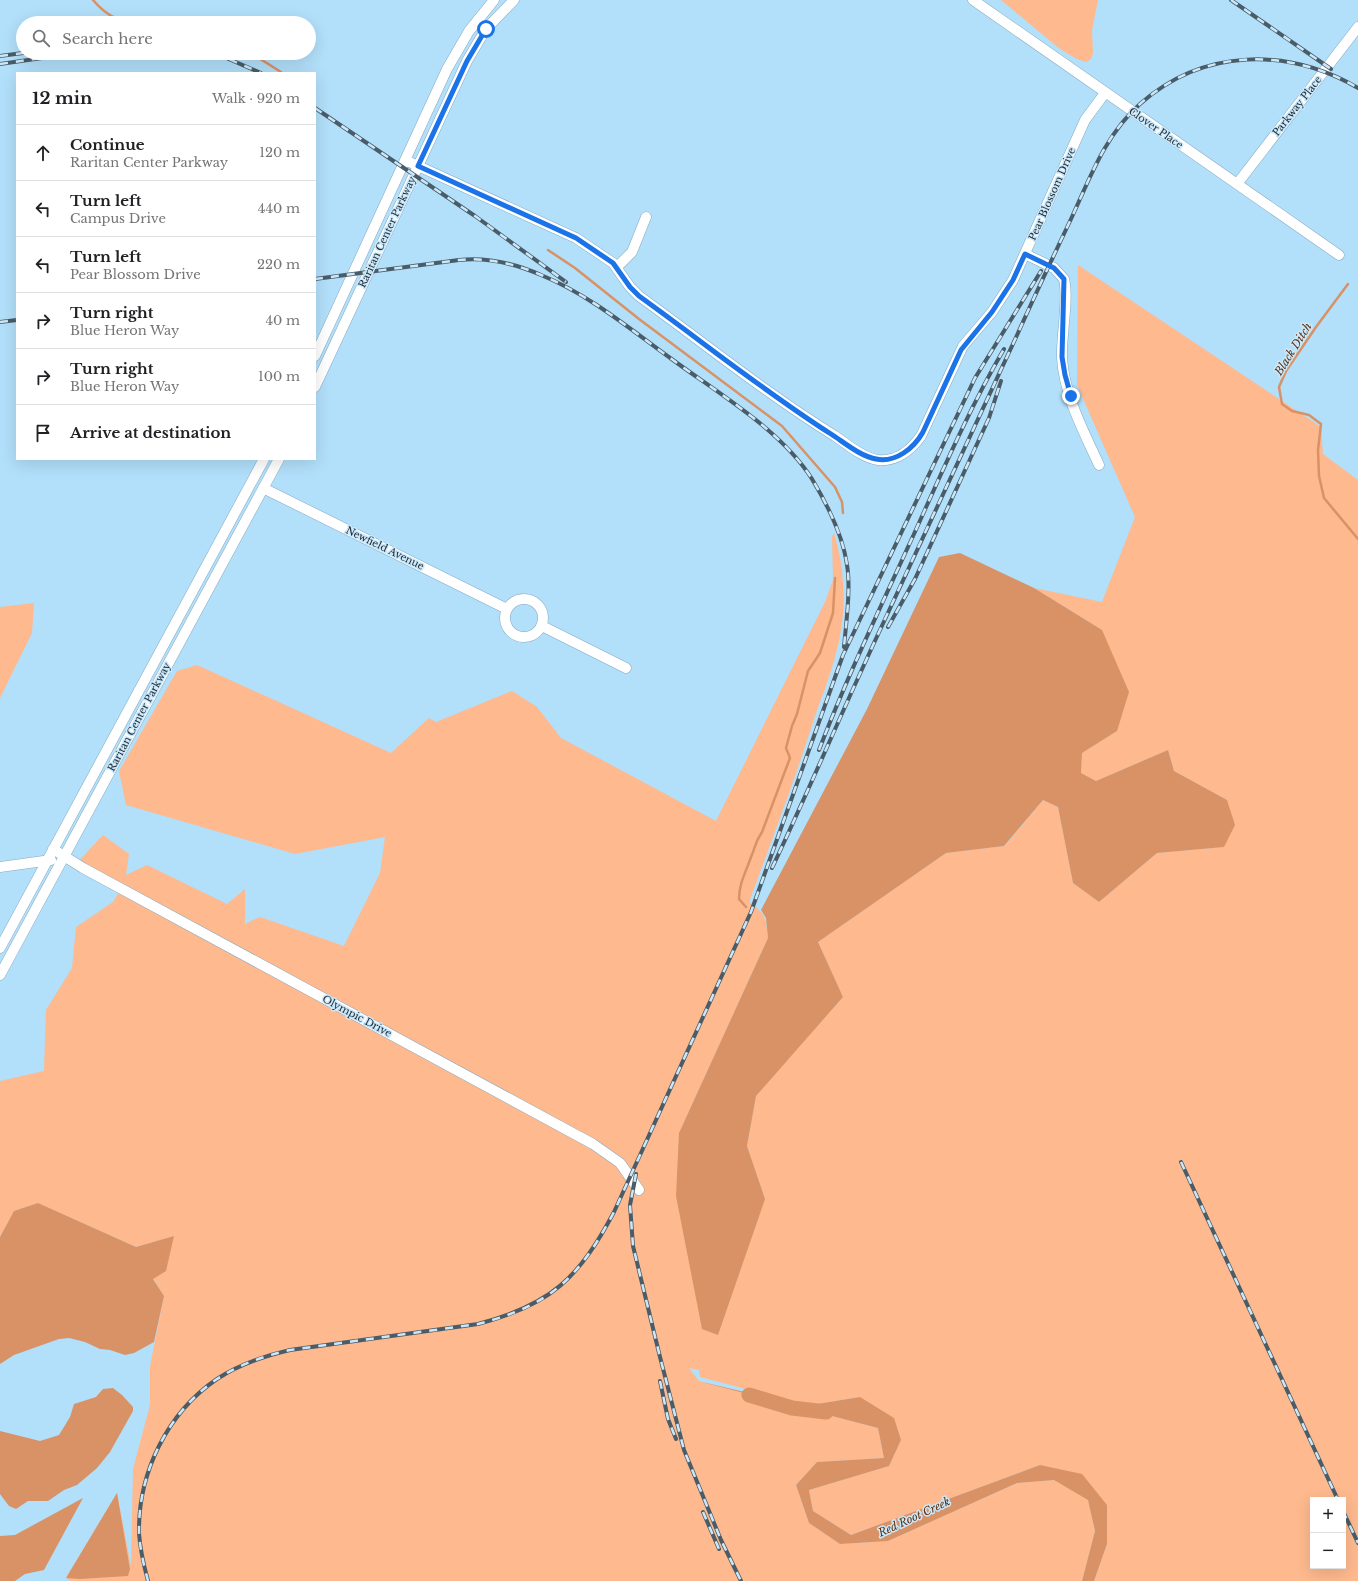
<!DOCTYPE html>
<meta charset="utf-8">
<style>
:root{--surface:#fff;--page:#f6f6f6;--text:#202124;--muted:#757577;--line:#e0e0e0}
body{margin:0;font-family:"Libre Baskerville",serif;background:var(--page);color:var(--text)}
.controls{position:absolute;right:12px;bottom:12px;display:grid;overflow:hidden;border-radius:0px;box-shadow:0 4px 16px #0002}
.controls button{width:36px;height:36px;display:grid;place-items:center;padding:0;border:0;border-bottom:1px solid var(--line);background:var(--surface);color:var(--text);font:20px sans-serif}
.stop{position:absolute;width:12px;height:12px;margin:-9px;border:3px solid #1a73e8;border-radius:50%;background:#fff}
.stop.end{background:#1a73e8;border-color:#fff;box-shadow:0 1px 4px #0008}
.list{margin:0;padding:0;list-style:none}
h2{display:flex;justify-content:space-between;align-items:center;height:52px;margin:0;padding:0 16px;font-size:17px}
h2 small{font-size:13px;font-weight:400;color:var(--muted)}
.list li{display:grid;grid-template-columns:26px 1fr auto;gap:12px;align-items:center;box-sizing:border-box;height:56px;padding:0 16px;border-top:1px solid var(--line)}
.list b{display:block;font-size:15px;white-space:nowrap}
.list p{margin:0;font-size:13px;white-space:nowrap;color:var(--muted)}
.list em{font-size:13px;font-style:normal;color:var(--muted)}
.icon{flex:none;width:22px;height:22px;fill:none;stroke:currentColor;stroke-width:2;stroke-linecap:round;stroke-linejoin:round}
.map{position:relative;flex:none;width:1358px;height:1581px;overflow:hidden}
.search{position:absolute;background:var(--surface);box-shadow:0 4px 16px #0002;left:16px;top:16px;width:300px;height:44px;display:flex;align-items:center;gap:10px;box-sizing:border-box;padding:0 14px;border-radius:22px;color:var(--muted);font-size:15px}
.panel{position:absolute;background:var(--surface);box-shadow:0 4px 16px #0002;left:16px;top:72px;width:300px;height:388px;border-radius:0px}
.map>svg:first-child{display:block}
.built{fill:#b2dffa;fill-rule:evenodd}
.green{fill:#feb98e;fill-rule:evenodd}
.water{fill:#d89266}
.lines{fill:none;stroke-linecap:round;stroke-linejoin:round}
.stream{stroke:#d89266;stroke-width:2.5}
.river{stroke:#d89266;stroke-width:15}
.minor-casing{stroke:#86aac0;stroke-width:11}
.minor{stroke:#fff;stroke-width:10}
.rail-casing{stroke:#495c67;stroke-width:4}
.rail{stroke:#cbe8fb;stroke-width:2.5;stroke-dasharray:8;stroke-linecap:butt}
.route{stroke:#1a73e8;stroke-width:5}
.labels{text-anchor:middle;dominant-baseline:central;stroke-width:3;stroke-linejoin:round;paint-order:stroke}
.street-label{font-size:10px;fill:#202f37;stroke:#cbe8fb}
.water-label{font-size:11px;font-style:italic;fill:#5a2d0a;stroke:#cbe8fb}
</style>
<div class="map">
<svg width="1358" height="1581" viewBox="0 0 1358 1581">
<rect width="100%" height="100%" fill="#cbe8fb"/>
<!-- built -->
<path class="built" d="M0,0H1358V1581H0ZM23,23H309V53H23ZM17,73H315V459H17ZM1313,1500H1343V1566H1313Z"/>
<!-- green -->
<path class="green" d="M1001,0H1098L1092,30L1093,53L1091,59L1086,62L1077,59L1060,49Z
M1078,265L1321,427L1323,454L1358,480V1581H1094L1107,1544V1505L1040,1465L851,1535L813,1511L809,1490L889,1466L901,1440L860,1397L805,1406L752,1393L742,1388L700,1377L699,1370L689,1368L699,1381L878,1428L884,1458L817,1462L796,1485L809,1523L840,1544L888,1541L1017,1483L1054,1480L1088,1499L1095,1531L1082,1581H70L66,1578L117,1493L131,1566L133,1469L150,1405V1366L164,1296L153,1278L174,1236L136,1247L38,1203L14,1211L0,1237V1081L44,1071L46,1010L72,968L76,927L113,902L119,892L74,866L103,835L129,854L126,875L147,865L227,904L245,889V924L260,917L344,946L380,873L385,837L295,854L126,805L119,771L177,671L197,665L391,753L429,718L436,722L512,691L537,707L561,738L716,821L825,602L833,580L832,536L834,533C842,559 845,588 843,614C840,650 827,683 815,716C795,779 772,840 749,902C766,914 766,918 768,938L679,1133L765,1199L747,1146L756,1095L843,997L818,942L946,853L1005,846L1043,800L1058,807L1073,883L1099,902L1157,853L1224,847L1227,800L1174,771L1168,750L1096,781L1081,773L1082,753L1117,731L1102,630L1034,588L1102,602L1135,517L1077,385ZM1313,1500H1343V1566H1313Z
M34,603L32,633L0,698V607Z"/>
<!-- water -->
<path class="water" d="M960,553L1034,588L1102,630L1129,692L1117,731L1082,753L1081,773L1096,781L1168,750L1174,771L1227,800L1235,825L1224,847L1157,853L1099,902L1073,883L1058,807L1043,800L1004,846L946,853L818,942L843,997L756,1096L747,1146L765,1199L718,1335L702,1329L676,1196L679,1133L768,938L766,918L761,910L867,709L939,557Z
M38,1203L136,1247L174,1236L166,1271L153,1279L164,1296L154,1342L134,1353L125,1355L110,1350L100,1349L85,1342L69,1338L59,1339L14,1355L0,1364V1237L14,1211Z
M698,1381L805,1406L860,1397L894,1418L901,1440L889,1466L809,1490L813,1511L851,1535L1040,1465L1082,1474L1107,1505V1544L1094,1581H1082L1095,1531L1088,1500L1054,1480L1017,1483L888,1541L840,1544L809,1523L796,1485L817,1462L884,1458L878,1428Z
M113,1388L122,1395L133,1407V1411L110,1452L97,1468L77,1485L64,1490L48,1501H28L16,1509L9,1506L0,1494V1431L40,1441L59,1435L70,1417L74,1404L96,1397L103,1389Z
M117,1493L130,1569L128,1576L80,1579L66,1578Z
M83,1498L44,1570L25,1574L15,1581H0V1536L15,1535Z"/>
<g class="lines">
<!-- stream -->
<path class="stream" d="M93,0C104,13 115,20 132,23
M251,53L281,72
M548,250L575,268L639,319L782,426L835,487L842,502L843,513
M1348,284L1316,327L1286,371L1279,387L1282,404L1292,411L1309,415L1321,424L1318,450L1319,476L1324,498L1358,539
M746,907L739,899C739,883 746,872 751,857C756,846 754,844 762,832L790,758L786,748L792,726L797,714L808,671L820,653L833,613L835,578"/>
<!-- river -->
<path class="river" d="M749,1395L792,1408L826,1412"/>
<!-- minor casing -->
<g class="minor-casing">
<path id="minor" d="M973,0L1339,255
M405,160L576,238L613,263L630,287L639,296C704,343 767,394 835,436C847,444 863,458 878,460C896,462 911,450 921,436L963,346L992,312L1013,280L1085,120L1105,93
M1237,184L1358,27
M1025,254L1054,268L1064,279C1069,298 1061,336 1062,358C1064,395 1084,432 1099,465
M617,267L632,252L646,217
M315,356L447,69L469,31L494,0
M315,387L467,61L486,29L514,0
M263,488L507,609
M505 618a19 19 0 1 1 38 0a19 19 0 1 1-38 0Z
M542,626L626,668
M53,849L83,868L593,1144L620,1163L639,1190
M0,867L51,860
M0,948L264,459
M0,975L279,459"/>
</g>
<!-- minor -->
<use href="#minor" class="minor"/>
<!-- rail casing -->
<g class="rail-casing">
<path id="rail" d="M1231,0L1331,69
M215,53L261,73
M0,56L23,53
M0,64L77,53
M315,108L475,216L566,282
M315,279L459,260C486,257 516,264 541,275C590,295 631,330 673,360C719,394 781,430 812,479C827,504 843,536 847,565C851,588 846,624 844,647
M0,322L17,320
M888,627L915,579L989,418L1001,381
M819,750C847,677 881,606 914,534C942,472 969,409 1004,349
M772,868C800,809 826,749 853,689C907,570 963,452 1018,333C1035,295 1053,257 1071,219C1090,178 1105,135 1140,104C1203,48 1288,47 1358,88
M1181,1162L1338,1500
M636,1174L630,1205L633,1246L660,1357L684,1450L721,1540L741,1581
M660,1381L668,1419L676,1439
M1343,1511L1358,1543
M703,1512L719,1549
M148,1581C144,1566 140,1549 139,1533C138,1473 167,1413 217,1379C240,1364 264,1356 290,1350L478,1324C551,1305 579,1278 614,1212L751,912L843,655L975,378L1041,271"/>
</g>
<!-- rail -->
<use href="#rail" class="rail"/>
</g>
<g class="lines">
<!-- route -->
<path class="route" d="M486,29L467,61L418,166L576,238L613,263L630,287L639,296C703,342 765,392 831,434C845,443 860,456 876,459C896,463 914,448 923,432L961,350L992,312L1013,280L1025,254L1054,268L1064,279L1062,357L1065,375L1071,396"/>
</g>
<g class="labels">
<!-- street labels -->
<g class="street-label">
<text transform="translate(1297 106) rotate(-52)">Parkway Place</text>
<text transform="translate(1156 128) rotate(35)">Clover Place</text>
<text transform="translate(1052 194) rotate(-66)">Pear Blossom Drive</text>
<text transform="translate(387 232) rotate(-65)">Raritan Center Parkway</text>
<text transform="translate(385 548) rotate(26)">Newfield Avenue</text>
<text transform="translate(139 717) rotate(-62)">Raritan Center Parkway</text>
<text transform="translate(357 1016) rotate(28)">Olympic Drive</text>
</g>
<!-- water labels -->
<g class="water-label">
<text transform="translate(1293 349) rotate(-58)">Black Ditch</text>
<text transform="translate(914 1517) rotate(-25)">Red Root Creek</text>
</g>
</g>
</svg>
<div class="controls">
<button>+</button>
<button>−</button>
</div>
<div class="stop" style="left:486px;top:29px"></div>
<div class="stop end" style="left:1071px;top:396px"></div>
<div class="search"><svg class="icon" aria-label="search" viewBox="0 0 24 24"><circle cx="10" cy="10" r="6"/><path d="M15 15l6 6"/></svg>Search here</div>
<section class="panel">
<h2>12 min<small>Walk · 920 m</small></h2>
<ul class="list">
<li><svg class="icon" aria-label="ahead" viewBox="0 0 24 24"><path d="M12 20V5M6 11l6-6 6 6"/></svg><div><b>Continue</b><p>Raritan Center Parkway</p></div><em>120 m</em></li>
<li><svg class="icon" aria-label="left" viewBox="0 0 24 24"><path d="M17 20v-9H6M10 6l-5 5 5 5"/></svg><div><b>Turn left</b><p>Campus Drive</p></div><em>440 m</em></li>
<li><svg class="icon" aria-label="left" viewBox="0 0 24 24"><path d="M17 20v-9H6M10 6l-5 5 5 5"/></svg><div><b>Turn left</b><p>Pear Blossom Drive</p></div><em>220 m</em></li>
<li><svg class="icon" aria-label="right" viewBox="0 0 24 24"><path d="M7 20v-9h11M14 6l5 5-5 5"/></svg><div><b>Turn right</b><p>Blue Heron Way</p></div><em>40 m</em></li>
<li><svg class="icon" aria-label="right" viewBox="0 0 24 24"><path d="M7 20v-9h11M14 6l5 5-5 5"/></svg><div><b>Turn right</b><p>Blue Heron Way</p></div><em>100 m</em></li>
<li><svg class="icon" aria-label="arrive" viewBox="0 0 24 24"><path d="M6 21V4h12l-3 4 3 4H6"/></svg><div><b>Arrive at destination</b></div></li>
</ul>
</section>
</div>
